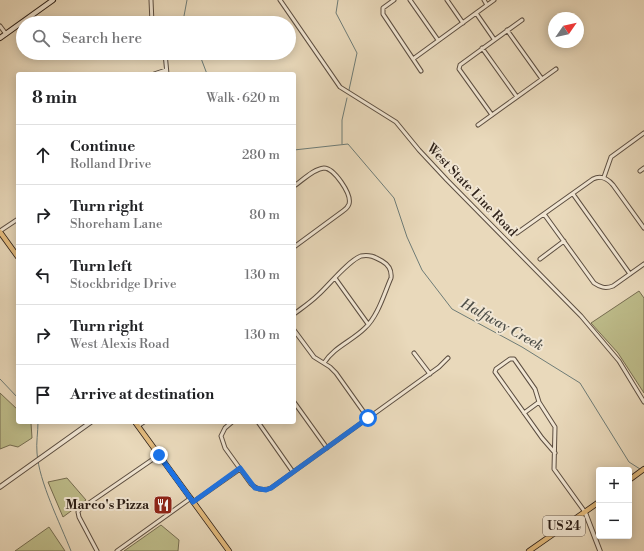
<!DOCTYPE html>
<meta charset="utf-8">
<style>
:root{--surface:#fff;--page:#f2f2f2;--text:#202124;--muted:#757577;--line:#e0e0e0}
body{margin:0;font-family:"Libre Bodoni",serif;background:var(--page);color:var(--text)}
.controls{position:absolute;right:12px;bottom:12px;display:grid;overflow:hidden;border-radius:4px;box-shadow:0 2px 10px #0003}
.controls button{width:36px;height:36px;display:grid;place-items:center;padding:0;border:0;border-bottom:1px solid var(--line);background:var(--surface);color:var(--text);font:20px sans-serif}
.compass{position:absolute;left:548px;top:12px;width:36px;height:36px;border-radius:50%;background:var(--surface);box-shadow:0 2px 10px #0003;rotate:56deg}
.stop{position:absolute;width:12px;height:12px;margin:-9px;border:3px solid #1a73e8;border-radius:50%;background:#fff}
.stop.end{background:#1a73e8;border-color:#fff;box-shadow:0 1px 4px #0008}
.list{margin:0;padding:0;list-style:none}
h2{display:flex;justify-content:space-between;align-items:center;height:52px;margin:0;padding:0 16px;font-size:17px}
h2 small{font-size:13px;font-weight:400;color:var(--muted)}
.list li{display:grid;grid-template-columns:26px 1fr auto;gap:12px;align-items:center;box-sizing:border-box;height:60px;padding:0 16px;border-top:1px solid var(--line)}
.list b{display:block;font-size:15px;white-space:nowrap}
.list p{margin:0;font-size:13px;white-space:nowrap;color:var(--muted)}
.list em{font-size:13px;font-style:normal;color:var(--muted)}
.icon{flex:none;width:22px;height:22px;fill:none;stroke:currentColor;stroke-width:2;stroke-linecap:round;stroke-linejoin:round}
.map{position:relative;flex:none;width:644px;height:551px;overflow:hidden}
.search{position:absolute;background:var(--surface);box-shadow:0 2px 10px #0003;left:16px;top:16px;width:280px;height:44px;display:flex;align-items:center;gap:10px;box-sizing:border-box;padding:0 14px;border-radius:22px;color:var(--muted);font-size:15px}
.panel{position:absolute;background:var(--surface);box-shadow:0 2px 10px #0003;left:16px;top:72px;width:280px;height:352px;border-radius:4px}
.map>svg:first-child{display:block}
.green{fill:#bebd8b;stroke:#766e52}
.lines{fill:none;stroke-linecap:round;stroke-linejoin:round}
.stream{stroke:#6e7c77;stroke-width:1}
.minor-casing{stroke:#5c4e41;stroke-width:5}
.tertiary-casing{stroke:#5c4e41;stroke-width:5.5}
.secondary-casing{stroke:#2d2018;stroke-width:6}
.primary-casing{stroke:#2d2018;stroke-width:6}
.minor{stroke:#f1e6d3;stroke-width:3}
.tertiary{stroke:#f1e6d3;stroke-width:3.5}
.secondary{stroke:#f1e6d3;stroke-width:4}
.primary{stroke:#e4bc7e;stroke-width:4.5}
.route{stroke:#1a73e8;stroke-width:5}
.labels{text-anchor:middle;dominant-baseline:central;stroke-width:4;stroke-linejoin:round;paint-order:stroke}
.shield{fill:#f1e6d3;stroke:#685b50;stroke-width:1}
.shield-label{font-size:12px;font-weight:bold;fill:#2d2018}
.street-label{font-size:13px;fill:#2d2018;stroke:#f1e6d3}
.poi-label{font-size:13px;font-weight:bold;fill:#2d2018;stroke:#f1e6d3;text-anchor:end}
.water-label{font-size:14px;font-style:italic;fill:#4d4e48;stroke:#f1e6d3}
</style>
<div class="map">
<svg width="644" height="551" viewBox="0 0 644 551">
<rect width="100%" height="100%" fill="#e9d9bb"/>
<filter id="stains"><feTurbulence type="fractalNoise" baseFrequency=".005" numOctaves="4"/><feColorMatrix values="0 0 0 0 .2 0 0 0 0 .09 0 0 0 0 .02 0 0 0 .5 -.17"/></filter>
<radialGradient id="worn" r=".72"><stop offset=".6" stop-color="#630" stop-opacity="0"/><stop offset="1" stop-color="#630" stop-opacity=".3"/></radialGradient>
<!-- green -->
<path class="green" d="M639,291L644,298V393L618,353L591,323Z
M0,393L18,410V422L31,423L32,438L18,447L10,445L0,449Z
M67,478L86,500L63,517L48,482Z
M161,525L179,540L178,551H124Z
M49,527L65,551H15Z"/>
<g class="lines">
<!-- stream -->
<path class="stream" d="M338,0L336,13L357,53L349,90
M187,23L184,16L187,0
M199,53L207,74
M342,144V120L347,98
M294,150L348,144L394,198L407,237L422,270L452,309L522,347L580,383L629,462L640,469
M0,379L18,398
M38,422C38,432 36,443 37,453C39,482 60,523 71,551"/>
<!-- minor casing -->
<g class="minor-casing">
<path id="minor" d="M151,0L152,23
M280,0L340,87L396,122L419,150L447,180L581,316L619,361L644,402
M394,0L383,8V14L421,71
M410,0L438,40
M447,0L463,23
M484,0L487,5
M476,13L494,39
M0,26L6,34
M507,30L542,79
M482,48L517,97
M165,53L167,74
M413,59L494,0
M154,74L166,70
M492,115L459,69L460,65L522,20
M478,125L556,69
M640,171L644,168
M604,177L611,157L644,133
M294,186C302,181 313,169 324,168C334,168 352,194 349,204C348,207 346,209 343,211L294,247
M573,194L630,274
M544,214L594,283C600,287 605,289 613,286L644,264
M0,231L18,219
M517,233L593,179C601,175 607,178 613,185L644,228
M540,259L564,241
M335,278L368,324
M294,314C302,308 311,302 318,295C329,285 348,261 361,256C369,254 375,257 382,261C389,265 392,270 391,278C384,294 378,316 365,328C352,341 334,347 324,363
M294,330L314,357L330,367L336,373L368,418
M414,353L430,374
M294,402L327,448
M524,413L539,402
M232,422L225,428L221,436L225,448L251,484C257,490 263,491 271,488L439,367L448,358
M258,422L293,472
M138,426L144,422
M555,453L542,438L495,372L496,369L510,359H514L535,389L539,402L555,427L554,469L585,512
M193,502L240,469
M97,551L79,517L78,512L79,510L159,455
M117,551L191,498"/>
</g>
<!-- tertiary casing -->
<g class="tertiary-casing">
<path id="tertiary" d="M0,487L91,422
M585,512L600,551"/>
</g>
<!-- secondary casing -->
<g class="secondary-casing">
<path id="secondary" d="M0,38L53,0"/>
</g>
<!-- primary casing -->
<g class="primary-casing">
<path id="primary" d="M0,232L18,257
M135,422L229,551
M629,480L644,469
M529,551L599,502"/>
</g>
<!-- minor -->
<use href="#minor" class="minor"/>
<!-- tertiary -->
<use href="#tertiary" class="tertiary"/>
<!-- secondary -->
<use href="#secondary" class="secondary"/>
<!-- primary -->
<use href="#primary" class="primary"/>
</g>
<g class="lines">
<!-- route -->
<path class="route" d="M159,455L193,502L240,468L255,488L266,490L271,488L368,418"/>
</g>
<!-- icons -->
<defs>
<g id="restaurant-square" transform="scale(1)"><rect x="-9" y="-9" width="18" height="18" rx="4" fill="#8f2418" stroke="#f1e6d3"/><path d="M-5-6h1v4h1v-4h1v4h1v-4h1v5L-1.5 .5V6h-2V.5L-5-1ZM5-6V6H3V1.5H1.5Q1.5-4 5-6Z" fill="#fff"/></g>
</defs>
<g fill-rule="evenodd">
<use href="#restaurant-square" x="163" y="505"/>
</g>
<g class="labels">
<!-- shield labels -->
<rect class="shield" x="543" y="516" width="42" height="20" rx="3"/>
<g class="shield-label">
<text x="564" y="526">US 24</text>
</g>
<!-- street labels -->
<g class="street-label">
<text transform="translate(472 190) rotate(46)">West State Line Road</text>
</g>
<!-- poi labels -->
<g class="poi-label">
<text x="149" y="505">Marco's Pizza</text>
</g>
<!-- water labels -->
<g class="water-label">
<text transform="translate(502 325) rotate(29)">Halfway Creek</text>
</g>
</g>
<rect width="100%" height="100%" filter="url(#stains)"/>
<rect width="100%" height="100%" fill="url(#worn)"/>
</svg>
<div class="controls">
<button>+</button>
<button>−</button>
</div>
<svg class="compass" viewBox="-18 -18 36 36"><path d="M0-13l5 13h-10z" fill="#e53935"/><path d="M0 13l5-13h-10z" fill="#757577"/></svg>
<div class="stop" style="left:368px;top:418px"></div>
<div class="stop end" style="left:159px;top:455px"></div>
<div class="search"><svg class="icon" aria-label="search" viewBox="0 0 24 24"><circle cx="10" cy="10" r="6"/><path d="M15 15l6 6"/></svg>Search here</div>
<section class="panel">
<h2>8 min<small>Walk · 620 m</small></h2>
<ul class="list">
<li><svg class="icon" aria-label="ahead" viewBox="0 0 24 24"><path d="M12 20V5M6 11l6-6 6 6"/></svg><div><b>Continue</b><p>Rolland Drive</p></div><em>280 m</em></li>
<li><svg class="icon" aria-label="right" viewBox="0 0 24 24"><path d="M7 20v-9h11M14 6l5 5-5 5"/></svg><div><b>Turn right</b><p>Shoreham Lane</p></div><em>80 m</em></li>
<li><svg class="icon" aria-label="left" viewBox="0 0 24 24"><path d="M17 20v-9H6M10 6l-5 5 5 5"/></svg><div><b>Turn left</b><p>Stockbridge Drive</p></div><em>130 m</em></li>
<li><svg class="icon" aria-label="right" viewBox="0 0 24 24"><path d="M7 20v-9h11M14 6l5 5-5 5"/></svg><div><b>Turn right</b><p>West Alexis Road</p></div><em>130 m</em></li>
<li><svg class="icon" aria-label="arrive" viewBox="0 0 24 24"><path d="M6 21V4h12l-3 4 3 4H6"/></svg><div><b>Arrive at destination</b></div></li>
</ul>
</section>
</div>
